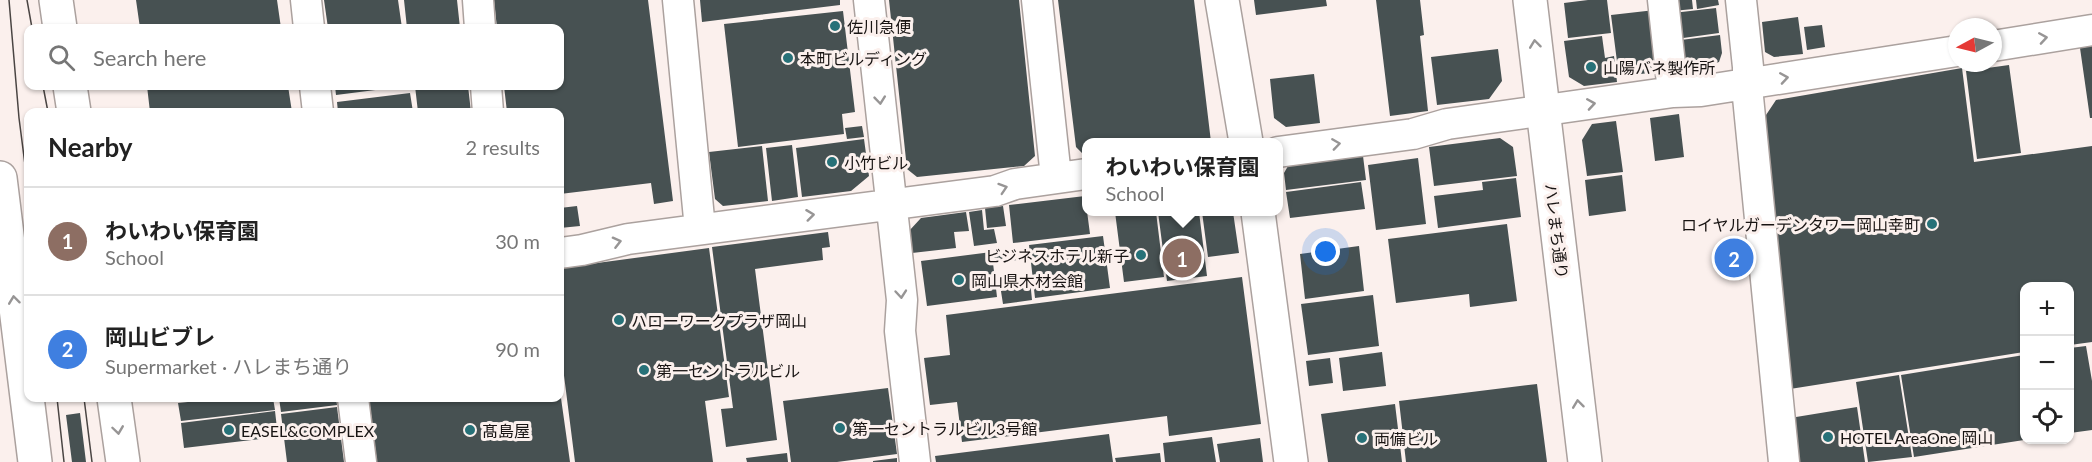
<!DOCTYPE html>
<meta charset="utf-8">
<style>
:root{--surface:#fff;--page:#f6f6f6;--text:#222;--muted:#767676;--line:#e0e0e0;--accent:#db2777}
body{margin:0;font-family:Lato,"Noto Sans JP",sans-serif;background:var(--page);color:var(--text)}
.controls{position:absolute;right:18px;bottom:18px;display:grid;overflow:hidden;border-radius:12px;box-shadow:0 2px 4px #0004}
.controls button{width:54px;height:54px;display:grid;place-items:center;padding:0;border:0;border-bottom:2px solid var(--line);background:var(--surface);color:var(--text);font:30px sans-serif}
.compass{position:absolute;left:1948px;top:18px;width:54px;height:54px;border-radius:50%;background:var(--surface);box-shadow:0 2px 4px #0004;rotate:263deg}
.you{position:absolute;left:1326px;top:252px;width:21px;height:21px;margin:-15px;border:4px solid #fff;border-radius:50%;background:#1a73e8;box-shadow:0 0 0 9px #1a73e833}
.badge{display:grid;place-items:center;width:39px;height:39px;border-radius:50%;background:var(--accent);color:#fff;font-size:20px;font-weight:700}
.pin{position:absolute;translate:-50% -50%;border:3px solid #fff;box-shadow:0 2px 6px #0006}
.popup{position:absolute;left:1082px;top:138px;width:201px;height:78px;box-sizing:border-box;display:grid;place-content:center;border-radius:12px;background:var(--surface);filter:drop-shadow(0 2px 4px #0005);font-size:20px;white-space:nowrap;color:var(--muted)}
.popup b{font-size:22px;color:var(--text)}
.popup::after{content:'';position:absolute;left:50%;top:100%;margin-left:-12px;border:12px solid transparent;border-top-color:var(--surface)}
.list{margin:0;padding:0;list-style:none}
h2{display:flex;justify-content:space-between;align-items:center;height:78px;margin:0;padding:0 24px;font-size:26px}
h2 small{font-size:20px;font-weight:400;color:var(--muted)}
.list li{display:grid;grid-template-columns:39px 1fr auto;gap:18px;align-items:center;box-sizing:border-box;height:108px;padding:0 24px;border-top:2px solid var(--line)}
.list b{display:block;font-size:22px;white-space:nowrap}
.list p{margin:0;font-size:20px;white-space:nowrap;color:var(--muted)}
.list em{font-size:20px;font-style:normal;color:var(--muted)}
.icon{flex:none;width:33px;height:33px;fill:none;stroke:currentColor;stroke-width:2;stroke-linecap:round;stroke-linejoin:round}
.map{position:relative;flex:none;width:2092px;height:462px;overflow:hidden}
.search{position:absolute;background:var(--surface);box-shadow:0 2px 4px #0004;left:24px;top:24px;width:540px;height:66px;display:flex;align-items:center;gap:15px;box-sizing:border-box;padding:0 21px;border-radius:12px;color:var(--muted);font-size:22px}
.panel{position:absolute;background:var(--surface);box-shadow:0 2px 4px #0004;left:24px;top:108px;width:540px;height:294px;border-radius:12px}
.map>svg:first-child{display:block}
.building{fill:#475152}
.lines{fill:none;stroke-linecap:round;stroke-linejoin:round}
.street-casing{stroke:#aba19e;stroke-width:33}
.secondary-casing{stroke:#aba19e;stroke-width:36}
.primary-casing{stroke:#aba19e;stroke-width:36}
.street{stroke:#fff;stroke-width:30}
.secondary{stroke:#fff;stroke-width:33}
.primary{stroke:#fff;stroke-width:33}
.tram{stroke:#4a4543;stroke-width:1.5}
.oneway{stroke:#979595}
.poi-dot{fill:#277178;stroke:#fbf0ed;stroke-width:2}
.labels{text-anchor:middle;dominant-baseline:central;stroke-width:6;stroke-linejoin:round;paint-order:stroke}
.poi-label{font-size:16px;fill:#181413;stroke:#fbf0ed;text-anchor:start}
.street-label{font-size:16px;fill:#181413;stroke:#fbf0ed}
</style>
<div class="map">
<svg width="2092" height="462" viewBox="0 0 2092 462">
<rect width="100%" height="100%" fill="#fbf0ed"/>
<!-- building -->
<path class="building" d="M136,0H277L281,28H140Z
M324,0H398L402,28H328Z
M404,0H457L460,28H407Z
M494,0H648L673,201L654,204L651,183L560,194V112H507L504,86H560V28H497Z
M700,0H840V5L702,22Z
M889,0H1019L1035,156L1024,166L917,177L907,169Z
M1058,0H1194L1211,142H1086V157L1076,147Z
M1254,0H1326L1327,6L1256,15Z
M1376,0H1420L1424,35L1420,36L1428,111L1390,116Z
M1588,0H1607L1611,33L1568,38L1564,3Z
M1672,0H1692L1693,9L1673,11Z
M1696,0H1718L1719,5L1697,9Z
M1716,8L1719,33L1676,39L1673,13Z
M1655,10L1663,71L1619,77L1611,15Z
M843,11L855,112L842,114L844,134L738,147L724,24Z
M1798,17L1803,54L1774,57L1765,52L1762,22Z
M1822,25L1825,47L1807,50L1804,27Z
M1720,35L1722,53L1719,62L1709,65L1677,69L1673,41Z
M1602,36L1605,58L1614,56L1617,82L1584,86L1569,77L1564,41Z
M2092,46V118H2090L2080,48Z
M1498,49L1502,81L1489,99L1437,105L1431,57Z
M2009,65L2021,153L1977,159L1966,71Z
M1962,68L1974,162L2092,146V342L2070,345V286H2024V352L1790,389L1762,121L1776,100Z
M1314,74L1320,123L1286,127L1274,118L1270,79Z
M147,86H288L292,112H150Z
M335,86H399V87L336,95Z
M415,86H468L471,112H418Z
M410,93L413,112H338L337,102Z
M1679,114L1684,157L1655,161L1650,118Z
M1616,121L1623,172L1587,176L1582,140L1592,124Z
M862,126L864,137L847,139L845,128Z
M1500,138L1513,147L1517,176L1434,186L1429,147Z
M864,139L869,176L851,191L802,197L796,148Z
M792,145L798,197L772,201L766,148Z
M762,146L768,201L723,206L715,199L709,152Z
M1363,156L1366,180L1286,190L1284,173L1288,166Z
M1418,158L1426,224L1376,230L1368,165Z
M1622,175L1626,211L1589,216L1585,180Z
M1516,178L1521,217L1438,228L1434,196L1483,190L1482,182Z
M1361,182L1365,209L1290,218L1286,192Z
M1085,196L1090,234L1013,243L1009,205Z
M577,206L580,226L560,228V208Z
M1003,206L1006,226L987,228L985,208Z
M982,210L984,230L994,229L997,243L974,246L969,212Z
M966,212L969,231L954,232L956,248L912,253L909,231L921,218Z
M1115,212H1156L1164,277L1124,282Z
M1158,212H1199L1207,276L1167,281Z
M1202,212H1233L1239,253L1208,257Z
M1507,224L1517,301L1470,307L1469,294L1396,303L1388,239Z
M828,232L830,247L822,248L823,260L755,269L777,440L726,447L721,409L733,408L712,247Z
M1103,236L1110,288L1035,298L1029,245Z
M1359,246L1364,291L1305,299L1300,254Z
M709,248L729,397L705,401L713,462H575L560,344V268Z
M1015,249L1017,260L993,263L997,297L927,306L921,261Z
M1242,277L1261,424L1169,436L1167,416L962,442L957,402L930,405L924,358L950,355L946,315Z
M1030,280L1032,300L1003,304L1000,285Z
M1373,295L1379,346L1308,355L1301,304Z
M2086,346L2092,381V430L2070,433V348Z
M1382,352L1386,386L1343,391L1339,358Z
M2024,355V440L1914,457L1901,375Z
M1330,358L1333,383L1309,386L1306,361Z
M1899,375L1912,457L1868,462L1856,382Z
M1537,384L1547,462H1406L1399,401Z
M888,388L897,454L837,462H791L783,401Z
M560,391L570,462H377L369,398H560Z
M227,398H273L275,410L181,421L178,403Z
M279,398H336L337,405L281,412Z
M1395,404L1402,462H1328L1321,414Z
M337,407L344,462H287L281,414Z
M1857,407L1865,462H1797L1790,418Z
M275,411L278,437L184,448L181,423Z
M80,413L86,462H72L66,415Z
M1109,434L1113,462H936L935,456Z
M1212,437L1216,462H1165L1163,443Z
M1260,438L1263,462H1220L1217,444Z
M787,453L788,462H747L746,458Z
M1160,453L1161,462H1116L1115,458Z
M897,458V462H873V461Z"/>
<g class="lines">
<!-- street casing -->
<g class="street-casing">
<path id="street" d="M306,0L309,28
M478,0L480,28
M678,0L700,229
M869,0L902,300L900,331L915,462
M1037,0L1056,177
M1663,0L1673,92
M1741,0L1748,67V97L1784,462
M1993,46L2092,30
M315,86L318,112
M486,86L488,112
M1278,152L1413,134L1447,124L1673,92L1701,91L1957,51
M560,253L582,250L628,239L995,191L1015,184L1086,174
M353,398L361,462"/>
</g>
<!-- secondary casing -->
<g class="secondary-casing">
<path id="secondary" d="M1222,0L1246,142
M1530,0L1585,462
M1258,212L1291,462"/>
</g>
<!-- primary casing -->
<g class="primary-casing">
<path id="primary" d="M56,0L60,28
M70,86L74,112
M0,178L35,462
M114,398L123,462"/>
</g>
<!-- street -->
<use href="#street" class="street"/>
<!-- secondary -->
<use href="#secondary" class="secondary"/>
<!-- primary -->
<use href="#primary" class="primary"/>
<!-- tram -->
<path class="tram" d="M9,0L19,118L28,188
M27,0L32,28
M43,86L48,112
M57,398L64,462
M84,398L92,462"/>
</g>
<!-- one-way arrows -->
<defs><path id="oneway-chevron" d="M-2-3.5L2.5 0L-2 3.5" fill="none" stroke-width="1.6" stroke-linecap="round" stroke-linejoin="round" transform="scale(1.5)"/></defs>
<g class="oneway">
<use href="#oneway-chevron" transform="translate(2043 38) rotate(-9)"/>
<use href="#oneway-chevron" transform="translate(1535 44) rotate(-97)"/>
<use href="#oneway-chevron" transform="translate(1784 78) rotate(-9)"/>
<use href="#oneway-chevron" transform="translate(880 100) rotate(84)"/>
<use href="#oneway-chevron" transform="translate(1591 104) rotate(-9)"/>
<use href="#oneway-chevron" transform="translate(1336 144) rotate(-8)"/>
<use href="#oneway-chevron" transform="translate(1003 188) rotate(-18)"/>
<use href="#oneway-chevron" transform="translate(810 215) rotate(-7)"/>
<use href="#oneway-chevron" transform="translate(617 242) rotate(-14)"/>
<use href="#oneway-chevron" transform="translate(901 294) rotate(85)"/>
<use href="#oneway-chevron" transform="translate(14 300) rotate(-97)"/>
<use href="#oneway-chevron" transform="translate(1578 404) rotate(-97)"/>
<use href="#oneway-chevron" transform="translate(118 430) rotate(82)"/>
</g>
<!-- markers -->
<g class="poi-dot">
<circle cx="835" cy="26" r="6"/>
<circle cx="788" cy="58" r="6"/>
<circle cx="1591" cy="67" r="6"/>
<circle cx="832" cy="162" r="6"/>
<circle cx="1932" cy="224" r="6"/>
<circle cx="1141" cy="255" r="6"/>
<circle cx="959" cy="280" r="6"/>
<circle cx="619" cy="320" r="6"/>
<circle cx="644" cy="370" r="6"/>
<circle cx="840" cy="428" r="6"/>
<circle cx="229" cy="430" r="6"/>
<circle cx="470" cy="430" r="6"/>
<circle cx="1828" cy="437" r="6"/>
<circle cx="1362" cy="438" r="6"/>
</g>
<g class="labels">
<!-- poi labels -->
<g class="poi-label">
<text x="847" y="26">佐川急便</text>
<text x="800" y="58">本町ビルディング</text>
<text x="1603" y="67">山陽バネ製作所</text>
<text x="844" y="162">小竹ビル</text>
<text x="1920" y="224" text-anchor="end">ロイヤルガーデンタワー岡山幸町</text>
<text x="1129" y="255" text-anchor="end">ビジネスホテル新子</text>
<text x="971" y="280">岡山県木材会館</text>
<text x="631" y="320">ハローワークプラザ岡山</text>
<text x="656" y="370">第一セントラルビル</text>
<text x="852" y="428">第一セントラルビル3号館</text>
<text x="241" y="430">EASEL&amp;COMPLEX</text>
<text x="482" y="430">髙島屋</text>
<text x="1840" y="437">HOTEL AreaOne 岡山</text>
<text x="1374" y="438">両備ビル</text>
</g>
<!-- street labels -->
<g class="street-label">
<text transform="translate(1557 231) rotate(83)">ハレまち通り</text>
</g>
</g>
</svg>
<div class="controls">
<button>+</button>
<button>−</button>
<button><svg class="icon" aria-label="locate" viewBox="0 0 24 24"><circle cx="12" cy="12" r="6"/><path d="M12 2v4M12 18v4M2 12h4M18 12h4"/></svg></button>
</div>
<svg class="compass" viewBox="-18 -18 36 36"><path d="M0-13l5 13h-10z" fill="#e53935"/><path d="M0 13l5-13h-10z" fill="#767676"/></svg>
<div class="you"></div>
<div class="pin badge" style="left:1182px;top:258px;background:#8d6e63">1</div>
<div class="popup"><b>わいわい保育園</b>School</div>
<div class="pin badge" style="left:1734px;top:258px;background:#3f7fe0">2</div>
<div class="search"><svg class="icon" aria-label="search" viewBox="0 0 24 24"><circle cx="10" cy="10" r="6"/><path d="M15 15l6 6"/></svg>Search here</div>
<section class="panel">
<h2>Nearby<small>2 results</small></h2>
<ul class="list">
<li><span class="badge" style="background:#8d6e63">1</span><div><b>わいわい保育園</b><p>School</p></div><em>30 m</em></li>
<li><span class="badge" style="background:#3f7fe0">2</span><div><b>岡山ビブレ</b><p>Supermarket · ハレまち通り</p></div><em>90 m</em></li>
</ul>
</section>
</div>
